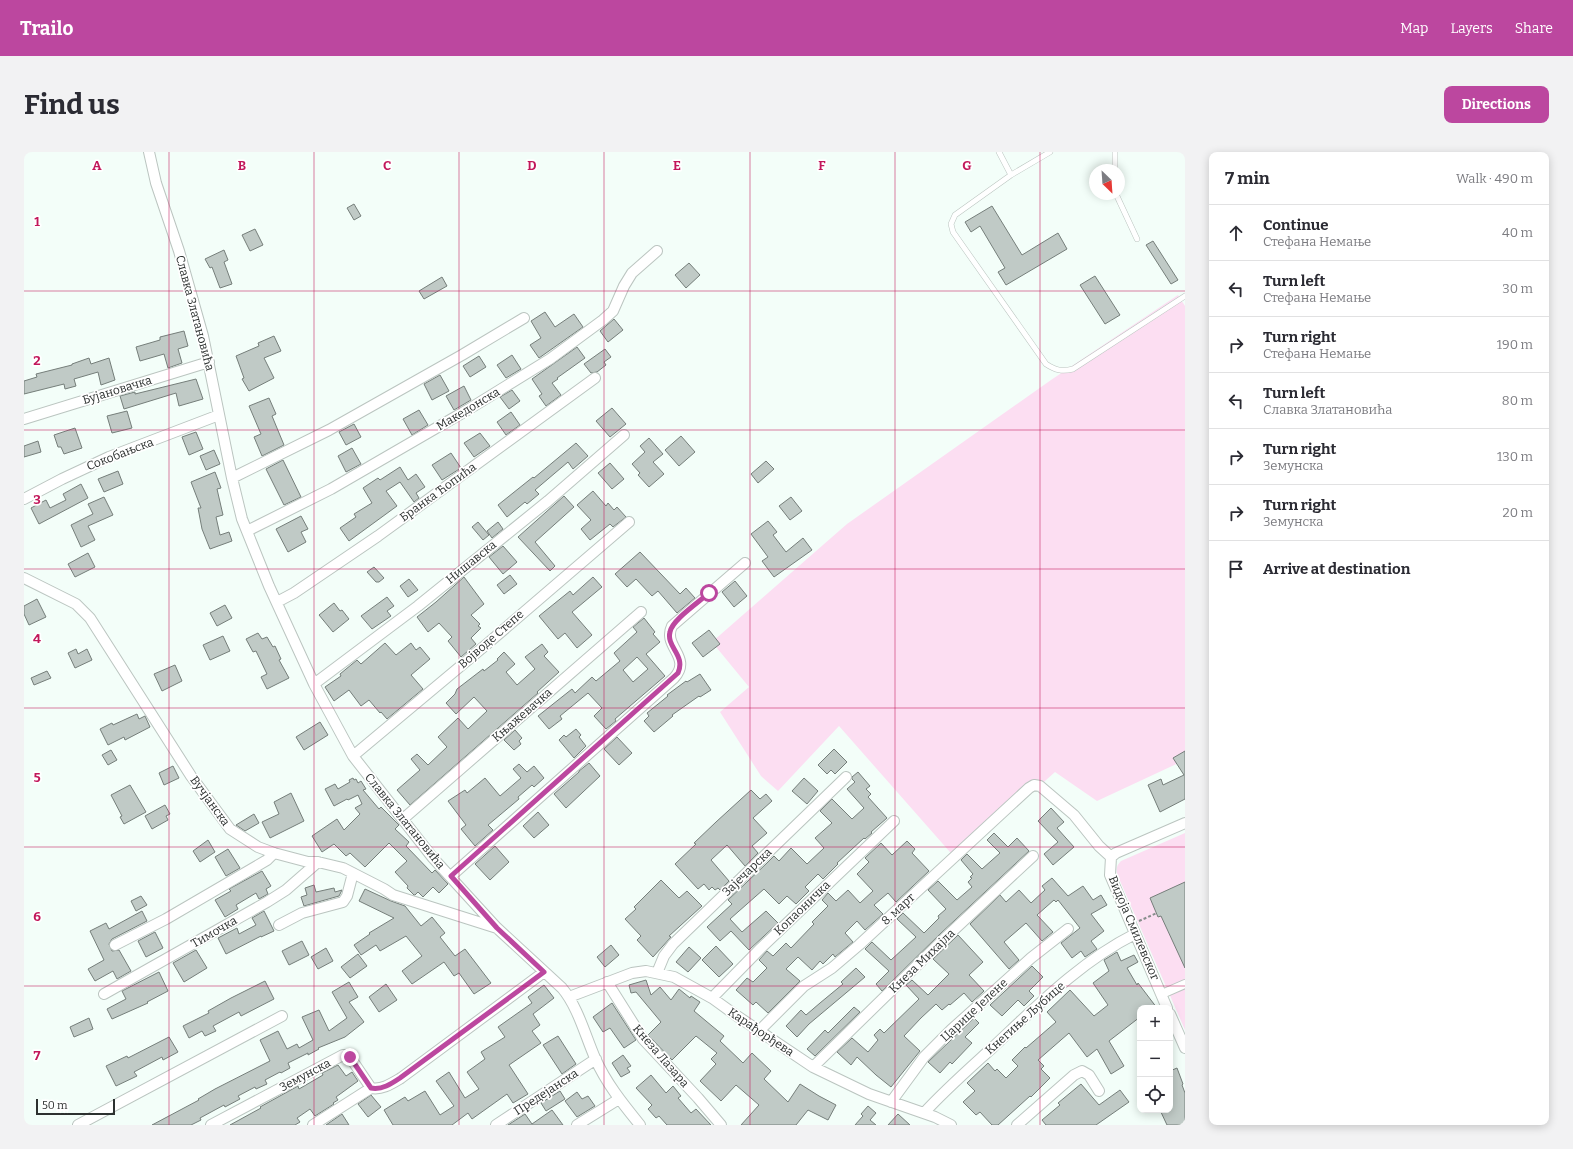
<!DOCTYPE html>
<meta charset="utf-8">
<style>
:root{--surface:#fff;--page:#f2f2f3;--text:#2b2b33;--muted:#7c7c81;--line:#e1e1e2;--accent:#bc479f}
body{margin:0;font-family:Bitter,serif;background:var(--page);color:var(--text)}
.controls{position:absolute;right:12px;bottom:12px;display:grid;overflow:hidden;border-radius:8px;box-shadow:0 2px 10px #0003}
.controls button{width:36px;height:36px;display:grid;place-items:center;padding:0;border:0;border-bottom:1px solid var(--line);background:var(--surface);color:var(--text);font:20px sans-serif}
.compass{position:absolute;left:1065px;top:12px;width:36px;height:36px;border-radius:50%;background:var(--surface);box-shadow:0 2px 10px #0003;rotate:155deg}
.scale{position:absolute;left:12px;bottom:10px;width:79px;box-sizing:border-box;padding-left:4px;border:2px solid #2d3130;border-top:0;font-size:11px;line-height:14px;white-space:nowrap;color:#2d3130;-webkit-text-stroke:3px #fff;paint-order:stroke}
.stop{position:absolute;width:12px;height:12px;margin:-9px;border:3px solid #bc479f;border-radius:50%;background:#fff}
.stop.end{background:#bc479f;border-color:#fff;box-shadow:0 1px 4px #0008}
.list{margin:0;padding:0;list-style:none}
h2{display:flex;justify-content:space-between;align-items:center;height:52px;margin:0;padding:0 16px;font-size:17px}
h2 small{font-size:13px;font-weight:400;color:var(--muted)}
.list li{display:grid;grid-template-columns:26px 1fr auto;gap:12px;align-items:center;box-sizing:border-box;height:56px;padding:0 16px;border-top:1px solid var(--line)}
.list b{display:block;font-size:15px;white-space:nowrap}
.list p{margin:0;font-size:13px;white-space:nowrap;color:var(--muted)}
.list em{font-size:13px;font-style:normal;color:var(--muted)}
.icon{flex:none;width:22px;height:22px;fill:none;stroke:currentColor;stroke-width:2;stroke-linecap:round;stroke-linejoin:round}
.map{position:relative;flex:none;width:1161px;height:973px;overflow:hidden;border-radius:8px}
header{display:flex;align-items:center;gap:24px;box-sizing:border-box;height:56px;padding:0 20px;background:var(--accent);color:#fff}
header strong{font-size:19px}
nav{display:flex;gap:22px;margin-inline-start:auto;font-size:14px}
.intro{display:flex;align-items:center;justify-content:space-between;box-sizing:border-box;height:96px;padding:0 24px}
h1{margin:0;font-size:28px}
.button{padding:10px 18px;border-radius:8px;background:var(--accent);color:#fff;font-size:14px;font-weight:700}
main{display:flex;gap:24px;padding:0 24px}
aside{flex:1;background:var(--surface);border-radius:8px;box-shadow:0 2px 10px #0003}
.map>svg:first-child{display:block}
.green{fill:#fcdef2}
.building{fill:#c0cac6;stroke:#757e7a;fill-rule:evenodd}
.lines{fill:none;stroke-linecap:round;stroke-linejoin:round}
.service-casing{stroke:#bbc5c0;stroke-width:6}
.pedestrian-casing{stroke:#bbc5c0;stroke-width:10}
.minor-casing{stroke:#bbc5c0;stroke-width:12}
.path{stroke:#888f8d;stroke-width:2;stroke-dasharray:3 2;stroke-linecap:butt}
.service{stroke:#fff;stroke-width:5}
.pedestrian{stroke:#fff;stroke-width:8}
.minor{stroke:#fff;stroke-width:10}
.route{stroke:#bc479f;stroke-width:5}
.grid{fill:none;stroke:#c2185b;stroke-width:1;stroke-opacity:0.55}
.labels{text-anchor:middle;dominant-baseline:central;stroke-width:3.5;stroke-linejoin:round;paint-order:stroke}
.street-label{font-size:12px;fill:#2d3130;stroke:#fff}
.grid-label{font-size:13px;text-anchor:middle;font-weight:bold;fill:#c2185b;stroke:#fff;stroke-width:3.5;stroke-linejoin:round;paint-order:stroke}
</style>
<header>
<strong>Trailo</strong>
<nav><a>Map</a><a>Layers</a><a>Share</a></nav>
</header>
<div class="intro"><h1>Find us</h1><a class="button">Directions</a></div>
<main>
<div class="map">
<svg width="1161" height="973" viewBox="0 0 1161 973">
<rect width="100%" height="100%" fill="#f3fef9"/>
<!-- green -->
<path class="green" d="M1154,143L1161,154V608L1073,649L1031,620L933,708L815,574L754,639L737,624L696,560L725,535L688,490L823,372L1027,228Z
M1161,681V878L1093,722C1092,716 1093,713 1097,709Z"/>
<!-- building -->
<path class="building" d="M330,52L337,64L330,68L323,56Z
M968,54L998,103L1034,81L1043,97L982,133L974,120L981,116L956,74L947,80L941,70Z
M231,77L239,93L226,99L218,83Z
M1129,89L1154,128L1147,132L1122,93Z
M200,98L204,108L200,110L208,132L196,136L188,115L186,116L181,107Z
M665,111L676,123L662,136L651,123Z
M1071,124L1096,163L1081,172L1056,133Z
M418,125L423,134L400,147L395,139Z
M521,160L531,175L550,162L559,175L515,206L506,193L517,186L507,169Z
M590,167L599,178L584,190L576,179Z
M160,179L164,194L154,197L158,211L144,216L140,202L116,209L112,195L136,188V185Z
M250,184L257,199L240,206L250,226L225,239L218,227L220,226L212,204L235,194L234,191Z
M553,195L561,206L533,226L534,227L528,231L537,243L522,254L515,244L518,242L508,227Z
M581,197L587,205L580,210L582,213L573,220L567,221L560,212Z
M488,203L497,217L482,226L473,213Z
M455,204L462,215L446,225L439,214Z
M65,206L67,212L85,206L91,228L77,233L74,220L50,227L52,234L41,237L40,232L0,242V229L13,225L12,222L48,213V212Z
M416,223L425,239L408,248L400,232Z
M172,227L179,247L155,254L152,241L100,257L96,244L111,240V242Z
M440,234L447,248L430,258L422,244Z
M488,238L496,249L485,257L476,245Z
M245,246L252,262L248,264L260,293L238,304L230,285L237,282L225,254Z
M588,256L602,272L586,285L572,269Z
M395,258L404,273L388,283L379,267Z
M103,259L108,276L88,281L83,264Z
M487,260L496,273L482,283L473,270Z
M330,272L337,285L322,293L315,280Z
M51,276L58,296L40,302L37,295H34L30,283Z
M172,280L179,297L165,303L158,285Z
M456,281L466,294L450,305L440,291Z
M657,284L671,300L655,314L641,298Z
M625,286L639,302L629,310L640,322L625,335L614,323L616,321L608,312L621,300L616,294Z
M14,289L17,300L0,305V294Z
M552,291L564,304L549,317L544,310L511,338L515,342L503,352L501,350L483,365L474,353L509,325L510,326Z
M328,296L337,312L322,320L314,304Z
M190,298L196,312L182,318L176,304Z
M427,301L437,316L418,328L408,313Z
M259,308L277,345L260,353L242,317Z
M742,309L750,317L734,331L727,322Z
M586,311L600,327L588,337L574,321Z
M376,315L384,328L392,322L401,335L392,341L395,346L390,350L376,330L362,339L373,354L325,389L316,376L332,365L330,362L348,351L339,336L354,326L356,328Z
M94,319L99,332L80,340L74,327Z
M191,320L197,336L193,337L199,363L192,365L196,383L205,380L208,389L186,397L178,377L174,356H177L167,330Z
M57,332L64,346L15,372L7,356L22,348L26,356L42,348L39,342Z
M569,339L582,354L584,351L590,358L593,355L602,365L589,375L586,372L566,388L557,377L567,368L553,353Z
M540,344L550,355L511,390L531,414L526,419L494,385Z
M80,345L89,363L64,374L71,388L57,395L47,373L69,362L64,352Z
M767,345L778,359L766,368L755,354Z
M277,364L284,377L277,380L282,390L264,400L252,377Z
M744,369L753,380L749,383L762,400L779,386L788,398L750,425L738,409L744,405L727,382Z
M454,370L465,383L459,388L448,375Z
M474,370L479,377L468,386L463,379Z
M479,394L493,410L479,422L465,405Z
M616,400L656,442L662,436L671,446L653,461L634,439L628,444L612,427L603,435L591,422Z
M64,401L71,415L51,425L44,412Z
M350,415L360,426L355,430H352L343,420Z
M486,423L493,432L480,442L473,433Z
M440,425L460,452L447,463L456,472L454,474L457,476L447,486L452,492L437,505L424,489L428,485L415,471L404,480L393,465L412,450Z
M569,425L578,435L548,460L568,483L553,496L541,481L534,487L515,464L546,439L549,443Z
M385,427L394,438L384,445L376,434Z
M711,429L723,444L710,455L698,440Z
M363,445L370,454L363,459L367,464L348,477L337,464Z
M13,447L22,465L5,473L0,462V454Z
M310,451L316,459L318,458L325,467L309,480L295,463Z
M201,453L208,466L193,474L186,461Z
M620,466L631,480L629,482L636,490L622,502L641,524L591,567L592,569L582,577L570,564L578,556L564,541L536,564L538,567L525,577L514,564L548,537L551,541L568,525L572,529L596,509L590,501L613,480L609,475ZM613,505L624,517L609,530L599,518Z
M685,478L696,492L679,505L668,491Z
M234,481L238,487L243,485L249,495L251,494L257,507L255,508L265,526L243,537L237,525L243,522L232,499L229,500L222,487Z
M199,484L206,499L186,508L179,493Z
M361,491L372,503L387,491L392,498L396,495L406,507L387,523L399,537L363,567L357,560L356,561L345,548L337,554L325,538L310,549L301,535L317,524L316,522L333,508L337,512Z
M518,492L524,500L520,504L535,520L513,540L514,541L386,653L373,638L396,618L387,607L393,602L404,613L423,595L414,585L434,566L444,577L463,559L450,545L432,562L422,551L431,542L433,537L459,517L460,519L474,508L473,507L480,500L491,512L482,520L493,533L511,517L501,505Z
M52,497L54,502L63,497L68,508L51,516L44,501Z
M151,513L158,529L138,539L130,522Z
M23,519L27,526L10,533L7,526Z
M676,522L687,538L676,545L675,544L648,563L649,564L630,580L620,569L625,564L623,561L644,544L643,543L662,529L663,530Z
M113,562L115,567L121,564L126,575L101,588L100,585L84,593L76,577L88,571L89,573Z
M296,570L304,583L280,598L272,585Z
M552,577L557,583L555,585L562,594L550,606L535,588L540,583L542,585Z
M491,578L498,586L495,589L497,592L490,598L480,588Z
M593,585L608,601L595,613L580,597Z
M810,597L823,610L811,622L807,618L803,622L794,613Z
M87,598L93,608L84,613L78,603Z
M1161,599V647L1136,660L1124,633L1137,627L1139,633L1160,623L1149,606Z
M565,611L576,624L542,656L530,642L555,620V619Z
M495,612L503,620L510,614L520,626L510,635L508,633L494,645L495,647L464,673L469,678L451,694L437,677L442,673L424,649L441,638L443,641L461,626L476,644L497,626L489,617Z
M149,614L155,626L140,633L135,621Z
M834,620L846,634L842,637L847,642L844,645L863,666L847,680L848,681L841,687L840,686L813,711L814,712L799,727L794,722L781,735L785,739L772,752L763,744L755,752L740,737L706,767L718,780L742,759L754,771L725,798L707,779L696,789L683,775L708,752L704,748L743,711L750,704L755,709L767,696L783,712L800,696L791,686L808,671L796,659L808,647L828,667L840,656L823,637L831,630L828,627V625Z
M329,626L330,628L332,627L334,631L337,629L342,637L339,638L355,657L357,655L375,673L371,677L385,690L382,694L408,721L411,718L424,732L415,741L409,735L399,745L394,740L391,743H390L383,736L384,734L371,720L383,709L365,691L341,715L326,701L322,704L310,692L298,700L288,684L313,667L320,678L336,662L331,656L338,652L334,643L324,648L323,647L310,654L301,637L311,632L314,637L326,630L325,628Z
M780,626L794,639L783,652L768,639Z
M106,633L122,660L100,672L96,665L98,664L87,643Z
M727,638L736,647L742,642L748,649L729,666L743,681L728,694L734,701L721,714L703,693L687,708L705,729L696,738L694,736L691,738L688,735L685,738L680,732L674,737L651,712L672,692L670,691L692,670Z
M267,641L280,669L246,686L238,670L255,662L250,650Z
M141,653L146,662L142,664L144,668L128,677L121,664Z
M1027,656L1040,670L1033,676L1050,695L1029,713L1020,702L1034,690L1014,669Z
M514,660L525,673L510,686L499,674Z
M230,662L235,671L221,679L212,673Z
M970,681L984,695L993,686L1005,699L916,782L858,839L852,832L865,819L841,797L848,790L867,808L892,785L873,767L879,761L900,781L915,766L914,764L922,757L904,738L914,729L933,748L948,735L944,730L948,726L946,725L949,722L937,708L943,702L958,717L976,701L963,688Z
M184,688L191,700L176,710L169,699Z
M883,689L891,697L888,701L905,719L872,750L864,741L850,753L859,762L841,778L833,769L821,781L829,790L811,805L809,802L799,812L796,809L788,818L774,805L762,817L776,829L744,861L732,850L729,853L712,838L723,826L729,830L743,816L735,808L743,799L749,804L762,791L767,796L790,772L788,770L804,754L798,748L804,741L812,749L824,738L836,751L849,739L833,722L845,710L841,706L857,691L868,703Z
M471,694L485,710L466,728L451,712Z
M204,697L216,716L202,724L191,705Z
M238,719L247,734L242,737L244,742L235,747L232,741L212,753L214,757L201,765L191,748L207,739L205,737Z
M1028,726L1044,744L1059,734L1069,748L1077,743L1083,753L1067,762L1080,779L1067,789L1073,797L1061,805L1057,799L1048,806L1037,791L1056,776L1034,748L1032,750L1030,748L1013,763L1029,780L1018,789L1002,771L980,790L995,808L985,817L946,772L976,743L982,750L995,738L1007,751L1021,738L1018,734Z
M637,728L655,746L663,739L678,754L645,784L647,785L629,805L613,788L617,784L601,767L612,757L610,755Z
M1161,730V816L1137,764L1134,765L1126,746Z
M290,733L292,740L310,736L311,740L318,738L315,744L280,754L277,745L283,743L281,736Z
M341,737L367,749L381,754L397,774L408,765L421,781L416,785L431,804L441,797L467,831L450,842L435,821L430,824L420,810L388,832L378,819L398,804L382,784L356,799L352,793L337,803L330,793L346,782L345,781L370,766L335,749Z
M117,744L123,753L112,759L107,749Z
M118,759L123,769L88,787L85,792L88,799L95,798L107,819L93,827L89,819L71,829L64,817L80,808L66,779L82,771L85,777Z
M240,759L250,779L237,785V784L202,802L194,786L213,776L215,782L232,773L228,766Z
M131,780L139,796L122,805L114,789Z
M934,783L959,810L945,823L960,839L948,850L940,841L926,853L925,852L918,858L912,852L897,866L880,884L896,899L867,935L852,923L833,905L827,913L813,900L828,886L844,900L854,888L850,883L856,877L860,881L895,847L882,833L888,828L904,843L925,822L909,807Z
M278,789L285,803L265,813L258,799Z
M587,793L595,803L581,815L573,805Z
M692,794L709,812L695,825L678,808Z
M665,795L677,806L664,820L652,810Z
M302,796L309,809L294,817L287,805Z
M172,798L183,816L160,830L149,811Z
M1093,800L1097,809L1110,803L1114,810L1103,816L1113,833L1114,831L1133,856H1116V865L1085,889L1100,914L1087,922L1073,897L1063,905L1045,881L1014,908L1020,914L1017,917L1026,926L1007,945L1006,944L974,973H968L956,960L952,963L939,950L951,939L943,931L964,911L971,919L973,917L982,926L994,914L988,908L1001,895L1002,896L1032,870L1023,860L1046,838L1070,864L1084,853L1069,831L1085,819L1080,808Z
M334,802L343,814L326,826L317,815Z
M1008,814L1019,825L1005,839L1010,844L1000,854L994,848L978,864L966,853Z
M832,816L841,825L785,872L773,885L762,874L777,858L782,863L796,851L819,832L817,830Z
M135,820L144,839L123,850L124,851L88,867L83,857L102,847L98,839Z
M622,828L627,843L636,835L647,848L655,837L666,846L667,844L676,850L670,859L700,884L696,889L719,911L728,901L747,919L740,927L764,950L776,932L795,944L812,953L804,968L784,958L772,973H717L735,953L712,933L697,949L676,929L692,912L687,907L693,901L672,884L648,908L624,883L637,870L612,840L607,841L605,833Z
M241,829L250,847L217,864L215,860L189,874L192,879L181,884L178,879L165,886L159,874L185,861L184,859L207,846Z
M325,830L334,845L325,850L340,870L321,885L294,896L295,897L284,903V901L264,911L266,916L257,921L256,920L241,928L243,932L232,937L231,935L214,944L216,947L201,955L200,953L176,966L177,968L167,973H128L175,948L174,947L191,937L246,909L236,888L254,879L263,897L273,892L275,896L289,888L278,865L295,858L305,879L323,866L308,840Z
M362,832L373,848L355,860L345,845Z
M520,833L530,846L509,862L516,873L508,879L517,891L485,913L504,942L489,951L483,942L448,967L444,961L428,973H369L360,958L381,945L384,949L401,939L416,963L430,954L412,929L425,920L441,946L455,937L443,920L461,907L457,900L481,885L474,875L508,851L504,845Z
M588,851L612,888L600,896L586,876L579,880L569,865Z
M830,855L836,860L791,904L783,897L801,878L804,881Z
M65,866L69,877L50,885L46,875Z
M950,866L955,871L941,885L948,891L928,912L926,910L916,921L904,910Z
M534,884L552,912L538,922L519,893Z
M145,885L154,900L139,908L138,905L110,920L113,924L92,934L82,914L103,904L104,906Z
M599,903L607,914L603,916L606,920L597,925L588,911Z
M314,913L322,924L328,920L334,929L312,945L314,948L309,951L310,952L291,964L286,957L273,966L276,970L271,973H206L237,956L236,955L274,934L275,937L299,923L298,921Z
M1153,916L1159,932L1158,933L1161,941V973H1143L1136,958H1146V919Z
M627,923L642,941L649,934L657,944L654,946L667,961L672,957L687,973H643L635,964L632,966L624,957L628,953L612,936Z
M1057,932L1075,953L1096,938L1105,950L1072,973H1022L1018,968L1036,953L1034,951Z
M536,939L541,947L522,959L517,951Z
M553,940L558,947L564,944L571,954L553,965L541,949Z
M347,943L357,955L344,965L334,952Z
M844,954L852,961L846,968L852,973H831L839,964L837,962Z
M528,958L539,973H484L501,962L508,972Z
M318,962L325,973H302Z
M874,962L886,973H864Z"/>
<g class="lines">
<!-- service casing -->
<g class="service-casing">
<path id="service" d="M975,0L987,23
M1026,0L987,23L931,63L927,72L929,80L1022,212C1031,218 1038,220 1049,217L1161,144
M1091,18V0
M1092,42L1113,87"/>
</g>
<!-- pedestrian casing -->
<g class="pedestrian-casing">
<path id="pedestrian" d="M1138,842L1161,832"/>
</g>
<!-- minor casing -->
<g class="minor-casing">
<path id="minor" d="M125,0L132,31L155,99L179,184L208,326L218,367L245,434L290,532L329,604L409,706L473,776L538,836C554,855 561,883 571,906C582,931 599,952 616,973
M0,267L185,210
M208,326L305,278L438,203L500,166
M0,347L38,327L85,305L195,263
M223,379L307,337L445,257L526,207L579,168L589,159L600,134L608,121L633,99
M0,426L52,452L66,466L167,624L206,677L234,695L250,701L284,710H294L319,716L360,737L369,743L473,776
M253,450L270,441L354,384L571,226
M290,532L394,454L524,349L600,283
M329,604L463,492L605,370
M379,667L617,460
M1087,705L1086,723L1143,856
M1087,705L1092,701L1161,671
M427,724L650,526C669,505 638,495 648,474L721,411
M255,773L278,761L319,750L323,744L329,721
M91,793L142,767L243,708L250,701
M633,821L640,804L649,792L822,625
M583,830L619,887L674,946L697,973
M80,842L243,750L262,738L294,710
M545,845L608,821L622,819L650,825L688,846L713,864L789,915L845,942L911,965L927,973
M688,846L737,796L870,669
M1146,862L1161,896
M736,878L780,834L808,816L835,793L1005,636L1010,633L1016,634L1050,663L1075,694L1087,705
M789,915L920,787L1009,704
M867,950L900,905L927,878L1007,806L1044,777
M900,961C921,938 945,917 968,896C1012,855 1057,809 1111,782
M54,973L258,864
M187,973L319,903H324L326,905L347,936C358,938 367,932 377,926L520,820
M289,973L347,936
M472,973L572,907
M553,973L595,947
M993,973L1050,923L1058,919L1065,923L1075,939"/>
</g>
<!-- path -->
<path class="path" d="M1115,769L1133,761"/>
<!-- service -->
<use href="#service" class="service"/>
<!-- pedestrian -->
<use href="#pedestrian" class="pedestrian"/>
<!-- minor -->
<use href="#minor" class="minor"/>
</g>
<g class="lines">
<!-- route -->
<path class="route" d="M326,905L347,936C358,938 367,932 376,926L520,820L473,776L427,724L654,521C662,503 642,495 646,480C648,468 675,450 685,441"/>
</g>
<!-- grid -->
<path class="grid" d="M145,0V973M290,0V973M435,0V973M580,0V973M726,0V973M871,0V973M1016,0V973M0,139H1161M0,278H1161M0,417H1161M0,556H1161M0,695H1161M0,834H1161"/>
<g class="labels">
<!-- street labels -->
<g class="street-label">
<text transform="translate(171 161) rotate(75)">Славка Златановића</text>
<text transform="translate(93 238) rotate(-17)">Бујановачка</text>
<text transform="translate(444 257) rotate(-31)">Македонска</text>
<text transform="translate(96 302) rotate(-21)">Сокобањска</text>
<text transform="translate(414 340) rotate(-36)">Бранка Ћопића</text>
<text transform="translate(447 410) rotate(-39)">Нишавска</text>
<text transform="translate(467 487) rotate(-41)">Војводе Степе</text>
<text transform="translate(498 563) rotate(-41)">Књажевачка</text>
<text transform="translate(186 649) rotate(54)">Вучјанска</text>
<text transform="translate(381 669) rotate(51)">Славка Златановића</text>
<text transform="translate(723 720) rotate(-44)">Зајечарска</text>
<text transform="translate(778 756) rotate(-44)">Копаоничка</text>
<text transform="translate(874 757) rotate(-43)">8. март</text>
<text transform="translate(1110 776) rotate(67)">Видоја Смилевског</text>
<text transform="translate(190 780) rotate(-30)">Тимочка</text>
<text transform="translate(898 809) rotate(-44)">Кнеза Михајла</text>
<text transform="translate(950 858) rotate(-43)">Царице Јелене</text>
<text transform="translate(1001 866) rotate(-42)">Кнегиње Љубице</text>
<text transform="translate(737 880) rotate(34)">Карађорђева</text>
<text transform="translate(637 904) rotate(49)">Кнеза Лазара</text>
<text transform="translate(281 923) rotate(-28)">Земунска</text>
<text transform="translate(522 940) rotate(-33)">Предејанска</text>
</g>
</g>
<g class="grid-label">
<text x="73" y="18">A</text>
<text x="218" y="18">B</text>
<text x="363" y="18">C</text>
<text x="508" y="18">D</text>
<text x="653" y="18">E</text>
<text x="798" y="18">F</text>
<text x="943" y="18">G</text>
<text x="13" y="74">1</text>
<text x="13" y="213">2</text>
<text x="13" y="352">3</text>
<text x="13" y="491">4</text>
<text x="13" y="630">5</text>
<text x="13" y="769">6</text>
<text x="13" y="908">7</text>
</g>
</svg>
<div class="controls">
<button>+</button>
<button>−</button>
<button><svg class="icon" aria-label="locate" viewBox="0 0 24 24"><circle cx="12" cy="12" r="6"/><path d="M12 2v4M12 18v4M2 12h4M18 12h4"/></svg></button>
</div>
<svg class="compass" viewBox="-18 -18 36 36"><path d="M0-13l5 13h-10z" fill="#e53935"/><path d="M0 13l5-13h-10z" fill="#7c7c81"/></svg>
<div class="scale">50 m</div>
<div class="stop" style="left:685px;top:441px"></div>
<div class="stop end" style="left:326px;top:905px"></div>
</div>
<aside>
<h2>7 min<small>Walk · 490 m</small></h2>
<ul class="list">
<li><svg class="icon" aria-label="ahead" viewBox="0 0 24 24"><path d="M12 20V5M6 11l6-6 6 6"/></svg><div><b>Continue</b><p>Стефана Немање</p></div><em>40 m</em></li>
<li><svg class="icon" aria-label="left" viewBox="0 0 24 24"><path d="M17 20v-9H6M10 6l-5 5 5 5"/></svg><div><b>Turn left</b><p>Стефана Немање</p></div><em>30 m</em></li>
<li><svg class="icon" aria-label="right" viewBox="0 0 24 24"><path d="M7 20v-9h11M14 6l5 5-5 5"/></svg><div><b>Turn right</b><p>Стефана Немање</p></div><em>190 m</em></li>
<li><svg class="icon" aria-label="left" viewBox="0 0 24 24"><path d="M17 20v-9H6M10 6l-5 5 5 5"/></svg><div><b>Turn left</b><p>Славка Златановића</p></div><em>80 m</em></li>
<li><svg class="icon" aria-label="right" viewBox="0 0 24 24"><path d="M7 20v-9h11M14 6l5 5-5 5"/></svg><div><b>Turn right</b><p>Земунска</p></div><em>130 m</em></li>
<li><svg class="icon" aria-label="right" viewBox="0 0 24 24"><path d="M7 20v-9h11M14 6l5 5-5 5"/></svg><div><b>Turn right</b><p>Земунска</p></div><em>20 m</em></li>
<li><svg class="icon" aria-label="arrive" viewBox="0 0 24 24"><path d="M6 21V4h12l-3 4 3 4H6"/></svg><div><b>Arrive at destination</b></div></li>
</ul>
</aside>
</main>
